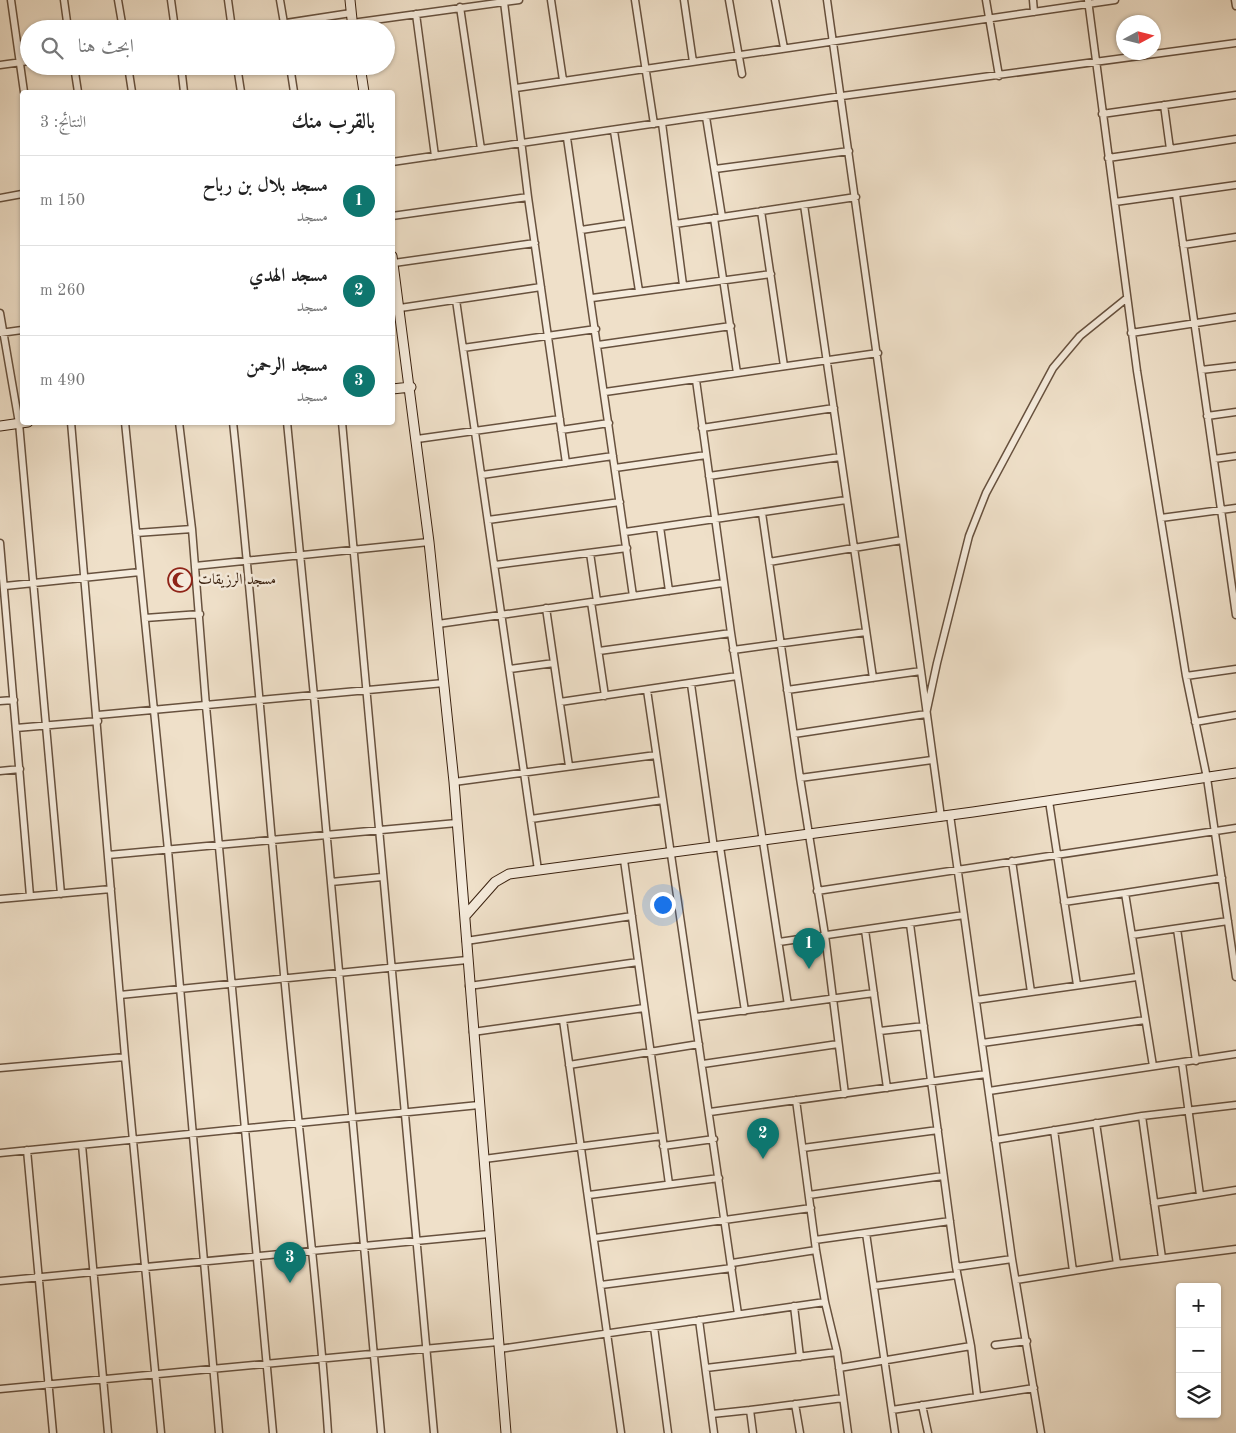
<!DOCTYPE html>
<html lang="ar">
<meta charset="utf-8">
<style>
:root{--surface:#fff;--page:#f6f6f6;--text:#222;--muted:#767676;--line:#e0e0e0;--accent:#0f766e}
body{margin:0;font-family:"Old Standard TT",Amiri,serif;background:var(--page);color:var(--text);direction:rtl}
.controls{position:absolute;right:15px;bottom:15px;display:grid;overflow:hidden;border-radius:5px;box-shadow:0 1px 4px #0004}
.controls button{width:45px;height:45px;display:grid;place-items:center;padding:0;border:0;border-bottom:1px solid var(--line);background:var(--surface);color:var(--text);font:25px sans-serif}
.compass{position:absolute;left:1116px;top:15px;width:45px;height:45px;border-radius:50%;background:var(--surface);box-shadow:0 1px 4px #0004;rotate:83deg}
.you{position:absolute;left:662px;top:904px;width:18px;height:18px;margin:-12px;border:4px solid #fff;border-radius:50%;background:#1a73e8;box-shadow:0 0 0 8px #1a73e833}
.badge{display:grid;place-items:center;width:32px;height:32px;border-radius:50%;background:var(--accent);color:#fff;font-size:16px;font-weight:700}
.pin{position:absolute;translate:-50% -41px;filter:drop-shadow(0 1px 2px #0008)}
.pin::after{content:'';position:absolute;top:26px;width:18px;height:15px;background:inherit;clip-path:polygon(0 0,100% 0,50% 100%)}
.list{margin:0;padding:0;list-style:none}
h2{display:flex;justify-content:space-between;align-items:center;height:65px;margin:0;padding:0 20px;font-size:21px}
h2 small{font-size:16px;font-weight:400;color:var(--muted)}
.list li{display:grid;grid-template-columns:32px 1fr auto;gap:15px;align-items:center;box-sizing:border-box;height:90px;padding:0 20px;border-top:1px solid var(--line)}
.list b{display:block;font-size:19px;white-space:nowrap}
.list p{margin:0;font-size:16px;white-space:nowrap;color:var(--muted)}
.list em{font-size:16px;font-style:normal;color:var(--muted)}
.icon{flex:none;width:28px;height:28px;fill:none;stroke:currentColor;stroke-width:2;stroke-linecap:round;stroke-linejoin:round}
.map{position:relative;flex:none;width:1236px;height:1433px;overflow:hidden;direction:ltr}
.search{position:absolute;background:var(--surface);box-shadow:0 1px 4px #0004;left:20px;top:20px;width:375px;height:55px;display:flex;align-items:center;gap:12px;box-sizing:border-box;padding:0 18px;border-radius:28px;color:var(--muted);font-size:19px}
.panel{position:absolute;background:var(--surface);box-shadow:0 1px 4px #0004;left:20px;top:90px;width:375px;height:335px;border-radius:5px;direction:rtl}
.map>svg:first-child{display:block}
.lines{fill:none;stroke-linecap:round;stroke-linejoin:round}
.street-casing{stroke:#67513e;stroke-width:9}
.secondary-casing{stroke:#3a210f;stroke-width:11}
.street{stroke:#f5ebdc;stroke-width:6}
.secondary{stroke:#f5ebdc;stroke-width:9}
.labels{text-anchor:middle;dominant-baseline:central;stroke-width:5;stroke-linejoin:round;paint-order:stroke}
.poi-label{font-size:15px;fill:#3a210f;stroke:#f5ebdc;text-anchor:start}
</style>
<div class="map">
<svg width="1236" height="1433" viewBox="0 0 1236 1433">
<rect width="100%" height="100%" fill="#efe0c9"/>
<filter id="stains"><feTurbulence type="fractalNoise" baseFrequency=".004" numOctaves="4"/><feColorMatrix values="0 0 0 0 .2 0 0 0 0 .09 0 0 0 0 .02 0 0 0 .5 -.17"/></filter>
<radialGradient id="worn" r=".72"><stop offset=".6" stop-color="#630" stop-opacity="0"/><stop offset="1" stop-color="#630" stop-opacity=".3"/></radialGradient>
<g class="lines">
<!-- street casing -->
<g class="street-casing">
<path id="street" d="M11,0L24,92
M64,0L68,29
M118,0L123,29
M171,0L175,29
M228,0L232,29
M280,0L285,29
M551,0L563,80
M635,0L654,124
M684,0L693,62
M729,0L742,74
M775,0L784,48
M827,0L921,671
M986,0L999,76
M1033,0L1034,12
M1088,0L1137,371L1186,676L1207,778L1236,977
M1235,0L1236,6
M504,2L528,197L566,463
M460,7L481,149
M416,14L435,156
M352,23L519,0
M247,29L351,13
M0,65L29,61
M74,66L78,92
M128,66L132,92
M181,66L184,92
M237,66L241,92
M290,66L294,92
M516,88L1115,0
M1164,105L1170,149L1236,139
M1102,114L1236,95
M706,117L722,217
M662,123L683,285
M614,131L639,291
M567,138L633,596
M1108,158L1170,149
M392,162L842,96L1236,43
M715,169L849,151
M1176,194L1236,615
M0,198L22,194
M1115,202L1236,185
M804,205L873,678
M761,211L784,366
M392,216L528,197
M714,218L737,373
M675,224L856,197
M581,230L628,223
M1183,245L1236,237
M394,263L535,243
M592,298L771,274
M456,300L538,870
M400,308L541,287
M0,313L19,423L61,894
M0,333L22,330
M1131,333L1236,317
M598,345L731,326
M463,348L596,329
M1201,370L1236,366
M696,380L731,633L788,1005
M605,392L878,353
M1207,416L1236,412
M71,422L125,1057L161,1433
M125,422L168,850L219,1433
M179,422L192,529L206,706L273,1433
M233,422C254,620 269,819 288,1017C301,1156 319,1294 328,1433
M287,422L314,696L381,1433
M342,422L434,1433
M702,428L834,408
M561,430L609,423
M417,439L560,419
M1214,459L1236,456
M615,468L706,455
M482,475L613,456
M709,476L840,457
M762,513L800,778L825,935L845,1094
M1161,518L1236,508
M488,520L620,502
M660,527L669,591
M625,532L846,500
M136,533L192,529
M0,543L30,896
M590,553L597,601
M769,562L902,540
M495,565L627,548
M195,566L429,542
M5,586L140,572
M591,602L605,696
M546,608L569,766
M145,618L200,614
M438,624L723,583
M733,650L866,632
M599,651L731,633
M510,669L554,663
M1186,676L1236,669
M691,684L714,848
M647,690L738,1314
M787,690L921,671L941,817
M0,701L14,700
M560,702L737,676
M926,714L937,663L969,536L986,493L1053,368L1080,336L1127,298
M98,715L444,683
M1195,722L1236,715
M16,728L98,721
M794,734L926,714
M0,771L20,769
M800,778L932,760
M454,782L656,755
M1049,801L1077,985
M950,815L1012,1259L1041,1433
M531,819L663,800
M720,847L745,1011
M108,855L457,823
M624,860L669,1184
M1012,861L1031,992
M331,882L382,877
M817,891L1236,828
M0,899L111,889
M1064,902L1125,893
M910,924L956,1267L971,1346L977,1395
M1177,929L1196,1061
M865,930L887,1088
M1132,935L1228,921
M466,941L632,916
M779,942L964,915
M469,986L638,962
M120,995L467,960
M976,1000L1137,977
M696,1017L874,993
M563,1020L621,1433
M880,1031L924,1026
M473,1032L644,1008
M982,1043L1145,1020
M1182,1063L1200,1195
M703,1064L838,1044
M569,1065L699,1044
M1153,1066L1125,893L1222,878
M0,1068L125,1057
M989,1091L1236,1054
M796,1100L816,1250L825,1302L837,1352L848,1433
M710,1112L986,1074
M1142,1116L1162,1258
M1096,1123L1117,1264
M1054,1130L1073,1271
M995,1140L1142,1116L1236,1105
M82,1145L108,1433
M663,1146L714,1139
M803,1148L938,1130
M27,1150L53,1433
M0,1153L479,1105
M484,1159L662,1136
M589,1195L719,1178
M809,1195L943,1176
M1154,1203L1236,1190
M866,1233L895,1433
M595,1238L811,1208
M815,1240L950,1221
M732,1263L816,1250
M956,1267L1012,1259
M1016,1280L1117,1264L1236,1249
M0,1281L489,1234
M601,1285L732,1268
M874,1286L957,1275
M794,1306L800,1357
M699,1320L714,1433
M654,1327L668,1433
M995,1345L1027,1341
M499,1349L825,1302
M706,1368L837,1352
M839,1368L971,1346
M0,1389L498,1342
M795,1404L800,1433
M922,1405L928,1433
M750,1410L843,1398
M892,1410L1034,1388
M712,1414L750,1410L753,1433"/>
</g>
<!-- secondary casing -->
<g class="secondary-casing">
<path id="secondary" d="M350,0L353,29
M360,66L364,92
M392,256L429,542L454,782L506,1433
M392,389L411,387
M0,426L28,422
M465,916L495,882L509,874L973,812L1236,773"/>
</g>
<!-- street -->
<use href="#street" class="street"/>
<!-- secondary -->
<use href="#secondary" class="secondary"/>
</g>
<!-- icons -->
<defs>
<g id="mosque-ring" transform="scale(1.25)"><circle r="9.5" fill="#f5ebdc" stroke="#8f2418" stroke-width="1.5"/><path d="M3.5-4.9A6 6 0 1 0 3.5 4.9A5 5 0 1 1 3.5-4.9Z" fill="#8f2418"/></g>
</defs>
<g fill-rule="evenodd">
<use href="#mosque-ring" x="180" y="580"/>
</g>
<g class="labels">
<!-- poi labels -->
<g class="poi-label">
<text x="198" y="580">مسجد الرزيقات</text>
</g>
</g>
<rect width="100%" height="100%" filter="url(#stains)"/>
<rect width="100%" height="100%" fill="url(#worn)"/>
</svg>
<div class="controls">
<button>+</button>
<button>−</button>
<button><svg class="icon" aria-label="layers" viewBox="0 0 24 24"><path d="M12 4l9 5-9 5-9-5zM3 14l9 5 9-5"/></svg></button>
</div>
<svg class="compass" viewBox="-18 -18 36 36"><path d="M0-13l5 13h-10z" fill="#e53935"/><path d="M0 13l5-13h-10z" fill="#767676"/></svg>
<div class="you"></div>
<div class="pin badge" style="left:809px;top:969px">1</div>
<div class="pin badge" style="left:763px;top:1159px">2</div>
<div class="pin badge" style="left:290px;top:1283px">3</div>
<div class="search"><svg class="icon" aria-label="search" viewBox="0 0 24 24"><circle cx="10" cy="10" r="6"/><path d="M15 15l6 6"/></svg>ابحث هنا</div>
<section class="panel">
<h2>بالقرب منك<small>النتائج: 3</small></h2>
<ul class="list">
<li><span class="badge">1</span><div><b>مسجد بلال بن رباح</b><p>مسجد</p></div><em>150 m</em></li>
<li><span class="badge">2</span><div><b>مسجد الهدي</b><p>مسجد</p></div><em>260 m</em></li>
<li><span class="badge">3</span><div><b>مسجد الرحمن</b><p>مسجد</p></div><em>490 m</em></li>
</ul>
</section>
</div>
